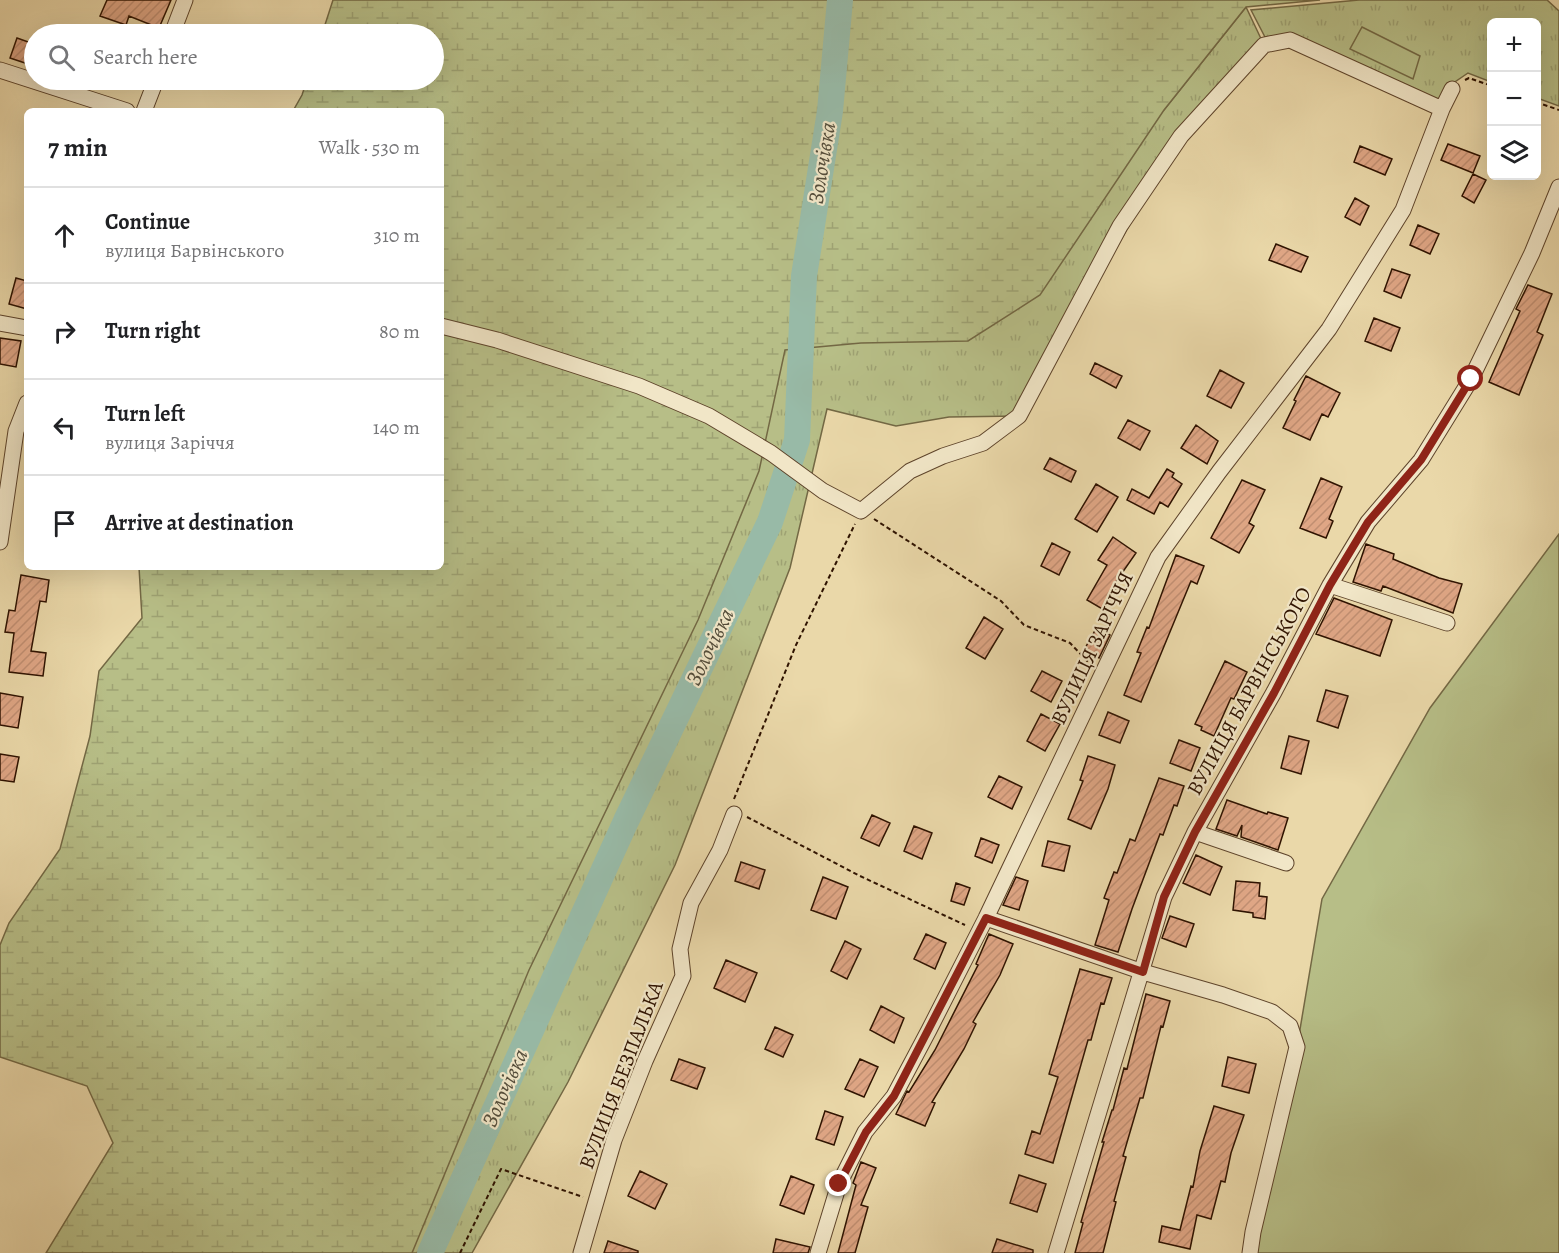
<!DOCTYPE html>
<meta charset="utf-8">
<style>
:root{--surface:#fff;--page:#f2f2f2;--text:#202124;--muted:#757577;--line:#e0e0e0}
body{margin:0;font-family:Alegreya,serif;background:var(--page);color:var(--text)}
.controls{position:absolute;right:18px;top:18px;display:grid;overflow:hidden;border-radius:9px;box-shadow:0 6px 24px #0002}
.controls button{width:54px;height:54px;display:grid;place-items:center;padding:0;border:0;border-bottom:2px solid var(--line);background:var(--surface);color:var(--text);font:30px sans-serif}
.stop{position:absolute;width:18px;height:18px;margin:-14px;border:4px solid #8f2418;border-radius:50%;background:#fff}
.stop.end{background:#8f2418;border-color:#fff;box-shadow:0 2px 6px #0008}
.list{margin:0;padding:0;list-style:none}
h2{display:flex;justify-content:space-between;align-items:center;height:78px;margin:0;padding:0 24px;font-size:26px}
h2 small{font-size:20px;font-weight:400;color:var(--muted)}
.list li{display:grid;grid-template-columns:39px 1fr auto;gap:18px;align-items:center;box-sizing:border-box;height:96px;padding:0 24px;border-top:2px solid var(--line)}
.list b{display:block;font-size:22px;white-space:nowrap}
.list p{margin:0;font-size:20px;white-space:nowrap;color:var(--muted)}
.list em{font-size:20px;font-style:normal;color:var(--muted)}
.icon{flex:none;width:33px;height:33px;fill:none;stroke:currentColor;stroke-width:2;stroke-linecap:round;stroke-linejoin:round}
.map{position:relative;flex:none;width:1559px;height:1253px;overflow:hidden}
.search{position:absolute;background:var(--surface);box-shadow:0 6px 24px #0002;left:24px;top:24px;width:420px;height:66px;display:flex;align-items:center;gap:15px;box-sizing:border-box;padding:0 21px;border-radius:33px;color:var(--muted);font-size:22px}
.panel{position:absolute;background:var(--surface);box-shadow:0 6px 24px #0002;left:24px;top:108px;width:420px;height:462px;border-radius:9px}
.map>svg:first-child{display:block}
.grass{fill:url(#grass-tufts);stroke:#736844;stroke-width:1.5}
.wetland{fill:url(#wetland-marsh);stroke:#736844;stroke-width:1.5}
.garden{fill:#b7be87;stroke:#736844;stroke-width:1.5}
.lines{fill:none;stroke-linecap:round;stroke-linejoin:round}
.river{stroke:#98baa7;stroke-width:26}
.building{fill:url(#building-hatch);stroke:#2f1301;stroke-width:1.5}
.minor-casing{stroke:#5e442b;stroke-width:17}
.path{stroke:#2f1301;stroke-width:2;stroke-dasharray:4.5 3;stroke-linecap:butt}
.minor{stroke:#f1e6c7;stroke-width:15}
.route{stroke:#8f2418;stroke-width:8}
.labels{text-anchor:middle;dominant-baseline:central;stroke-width:4.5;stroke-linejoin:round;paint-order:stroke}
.street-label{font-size:21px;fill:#2f1301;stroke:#f1e6c7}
.water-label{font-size:22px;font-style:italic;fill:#544d3b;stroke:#f1e6c7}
</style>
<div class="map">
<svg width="1559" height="1253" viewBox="0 0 1559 1253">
<defs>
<pattern id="grass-tufts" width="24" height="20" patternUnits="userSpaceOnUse" patternTransform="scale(1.5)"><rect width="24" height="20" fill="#b7be87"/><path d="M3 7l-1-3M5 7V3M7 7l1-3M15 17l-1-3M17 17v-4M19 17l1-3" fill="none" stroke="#9ea273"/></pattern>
<pattern id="wetland-marsh" width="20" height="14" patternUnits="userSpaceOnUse" patternTransform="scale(1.5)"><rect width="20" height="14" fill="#b7be87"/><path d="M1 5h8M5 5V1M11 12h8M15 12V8" fill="none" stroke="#9ea273"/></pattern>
<pattern id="building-hatch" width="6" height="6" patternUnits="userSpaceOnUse" patternTransform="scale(1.5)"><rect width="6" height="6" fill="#dfa685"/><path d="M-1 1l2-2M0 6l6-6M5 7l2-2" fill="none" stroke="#c08e71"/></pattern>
</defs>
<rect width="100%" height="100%" fill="#ead8a9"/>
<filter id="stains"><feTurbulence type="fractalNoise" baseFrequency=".00333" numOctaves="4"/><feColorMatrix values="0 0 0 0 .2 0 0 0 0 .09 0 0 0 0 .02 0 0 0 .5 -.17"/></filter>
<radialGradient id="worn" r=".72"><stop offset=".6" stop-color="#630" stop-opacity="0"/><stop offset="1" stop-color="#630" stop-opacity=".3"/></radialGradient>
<!-- grass -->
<path class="grass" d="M1359,0H1547L1559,11V106L1537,98L1536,22H1492L1491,82L1468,73L1449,86L1440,104L1291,36L1267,41L1251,10Z
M1246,7L1264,45L1181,136L1019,416L949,417L896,426L827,409L790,568L675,865L568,1082L472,1253H72L760,327L1164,110Z"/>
<!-- wetland -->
<path class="wetland" d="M333,0H1320L1246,7L1164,110L1040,295L968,341L861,343L785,350L759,471L698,620L529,970L412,1253H46L113,1143L87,1086L0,1057V945L9,923L60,849L90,736L99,671L142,618L139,567H441V111H293L302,95L307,80H434V34H322Z"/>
<!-- garden -->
<path class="garden" d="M1362,27L1420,56L1413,79L1350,49Z
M1559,534V1253H1256L1297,1047L1322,899L1430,708Z"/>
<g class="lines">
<!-- river -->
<path class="river" d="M430,1253L626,821L770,522L797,440L804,276L830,111L840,0"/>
</g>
<!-- building -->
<path class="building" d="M107,0H171L159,28L129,16L126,25L100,16Z
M17,38L34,44V55L31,65L10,58Z
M1448,144L1480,156L1473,173L1441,160Z
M1360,146L1392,159L1385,175L1354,162Z
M1473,174L1486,180L1474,203L1462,196Z
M1355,198L1369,206L1360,225L1345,217Z
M1418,225L1439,234L1430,254L1410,245Z
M1276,244L1308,257L1301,272L1269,260Z
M1392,269L1410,275L1401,298L1384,291Z
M16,278L27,281V309L9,304Z
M1528,285L1552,294L1537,332L1543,335L1519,395L1489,382L1520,311L1516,309Z
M1374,318L1400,328L1391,351L1365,341Z
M0,338L21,341L16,367L0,364Z
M1095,363L1122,376L1116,388L1090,374Z
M1220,370L1244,383L1231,408L1207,396Z
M1306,376L1340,393L1328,417L1322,414L1310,440L1283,428L1296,401L1294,400Z
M1128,420L1150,431L1140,450L1118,438Z
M1196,425L1218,441L1207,464L1181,448Z
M1050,458L1076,471L1071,482L1044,469Z
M1167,469L1174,473L1172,477L1182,484L1168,507L1160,502L1154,514L1127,500L1132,489L1149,498Z
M1321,478L1342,487L1329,519L1333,521L1326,538L1300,528Z
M1242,480L1265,490L1249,523L1254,526L1239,553L1211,538Z
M1096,484L1118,497L1097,532L1075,519Z
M1113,537L1136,553L1115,583L1118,585L1104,610L1087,600L1107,565L1098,560Z
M1052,543L1070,552L1059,575L1041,566Z
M1366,544L1394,554L1393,559L1439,578L1462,584L1453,613L1383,586L1381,591L1353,582Z
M1176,555L1204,566L1197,584L1191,581L1141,702L1124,695L1141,653L1137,652L1147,627L1149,628Z
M21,575L49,580L46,602L40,601L31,651L46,653L43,676L9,672L14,633L5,632L9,610L15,611Z
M1334,598L1392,620L1380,656L1316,634Z
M984,617L1003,629L985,659L966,648Z
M1097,627L1110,635L1099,658L1084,650Z
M1225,661L1247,672L1234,699L1231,698L1214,736L1201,730L1202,727L1195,724Z
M1042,671L1062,681L1051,702L1031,691Z
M1326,690L1348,696L1338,728L1317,721Z
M0,693L23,697L18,728L0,725Z
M1108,712L1129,721L1120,743L1099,735Z
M1041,714L1060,724L1045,751L1027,741Z
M1289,736L1309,741L1301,774L1281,768Z
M1179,740L1200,748L1191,771L1170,763Z
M0,754L19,757L14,782L0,780Z
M1088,756L1115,765L1108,789L1091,829L1068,819L1083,781L1080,780Z
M999,776L1022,787L1012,809L988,797Z
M1159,778L1184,786L1177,806L1174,805L1163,835L1160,834L1132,909L1118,952L1095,945L1109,900L1104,898L1114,872L1117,873L1130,839L1135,841Z
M1227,800L1267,814L1268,812L1288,818L1278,850L1241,837L1242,825L1237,836L1216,829Z
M872,815L890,823L879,846L861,838Z
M914,826L932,833L922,859L904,851Z
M981,838L999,845L992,863L975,856Z
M1048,841L1070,846L1064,871L1042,866Z
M1196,855L1222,867L1210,895L1183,883Z
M741,862L765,870L759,889L735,881Z
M823,877L848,887L836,919L811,910Z
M1016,877L1028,881L1019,910L1003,905Z
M1236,881L1260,883L1259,896L1267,897L1265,919L1253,917V913L1233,910Z
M956,883L970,888L964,905L951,901Z
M1170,916L1194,924L1186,947L1162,938Z
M926,934L946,943L935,969L914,959Z
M989,934L1013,944L1000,975L973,1022L976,1024L964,1049L932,1102L935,1103L925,1126L896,1114L907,1091L909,1092L935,1050L978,965L976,964Z
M845,941L861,949L847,979L831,971Z
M726,960L757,973L745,1002L714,988Z
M1080,969L1112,978L1104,1004L1101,1003L1091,1040H1088L1053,1163L1025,1154L1032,1131L1040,1134L1058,1077L1049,1074Z
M1146,994L1170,1001L1163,1027L1161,1026L1143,1098H1140L1123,1156L1126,1157L1114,1201L1116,1202L1103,1253H1075L1083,1223L1081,1222L1104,1142H1102L1112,1110H1113L1124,1068L1127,1069Z
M881,1006L904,1018L894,1043L870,1030Z
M775,1027L793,1035L783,1057L765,1049Z
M1228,1057L1256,1064L1249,1093L1222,1086Z
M679,1059L705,1068L697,1089L671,1080Z
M860,1059L878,1067L864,1097L845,1089Z
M1214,1106L1244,1115L1231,1153L1225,1182L1221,1181L1211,1219L1197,1215L1190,1249L1159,1242L1162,1226L1180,1230L1191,1186L1193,1187L1200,1151Z
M825,1111L843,1117L834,1145L816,1139Z
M861,1162L876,1168L861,1205L868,1207L855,1253H838L856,1185L853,1183Z
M640,1171L667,1184L655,1209L628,1196Z
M1019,1175L1046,1184L1037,1212L1010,1203Z
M791,1176L814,1185L804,1214L780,1205Z
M776,1239L810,1247L808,1253H773Z
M997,1239L1033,1250V1253H992Z
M608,1241L638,1251V1253H604Z"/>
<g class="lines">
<!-- minor casing -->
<g class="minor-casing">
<path id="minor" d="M172,34L185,0
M0,70L127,111
M144,111L156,80
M0,323L27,328
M441,326L497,340L639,386L709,416L771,453L823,491L861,511L910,471L943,456L983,443L1019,416L1120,226L1181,136L1264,45L1290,40L1442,109
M0,542L16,431L27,403
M1330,585L1447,623
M1195,832L1286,863
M986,918L1143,972L1223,995L1272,1012L1290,1026L1297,1047L1253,1232L1250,1253
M581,1253L614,1140L645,1061L683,976L680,949L691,903L720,850L734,814
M818,1253L839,1184L865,1132L894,1096L929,1030L986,918L1158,557L1219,472L1329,329L1403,210L1442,109L1452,89
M1056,1253L1164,897L1195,832L1274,692L1330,585L1368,522L1421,460L1471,379L1532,253L1559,187"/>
</g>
<!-- path -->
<path class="path" d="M1465,80L1469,78L1492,86
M1536,102L1559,110
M874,519L1001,601L1024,625L1070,643L1091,665
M734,799L796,645L855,524
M747,817L860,876L965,925
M460,1253L501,1169L583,1197"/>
<!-- minor -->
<use href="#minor" class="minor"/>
</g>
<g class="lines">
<!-- route -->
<path class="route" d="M839,1184L866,1132L894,1096L986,918L1143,972L1164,897L1195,832L1274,693L1330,585L1368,522L1421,460L1471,379"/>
</g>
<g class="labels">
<!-- street labels -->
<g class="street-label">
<text transform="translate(1092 648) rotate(-65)">ВУЛИЦЯ ЗАРІЧЧЯ</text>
<text transform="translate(1249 691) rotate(-61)">ВУЛИЦЯ БАРВІНСЬКОГО</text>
<text transform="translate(621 1075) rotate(-69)">ВУЛИЦЯ БЕЗПАЛЬКА</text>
</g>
<!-- water labels -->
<g class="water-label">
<text transform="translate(822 163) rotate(-81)">Золочівка</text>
<text transform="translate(710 647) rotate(-64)">Золочівка</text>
<text transform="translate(505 1088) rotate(-66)">Золочівка</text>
</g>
</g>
<rect width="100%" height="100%" filter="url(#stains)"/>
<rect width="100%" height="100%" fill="url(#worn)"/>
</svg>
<div class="controls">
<button>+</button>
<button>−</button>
<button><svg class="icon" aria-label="layers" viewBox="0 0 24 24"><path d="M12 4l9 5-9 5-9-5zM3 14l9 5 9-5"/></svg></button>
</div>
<div class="stop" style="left:1471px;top:379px"></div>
<div class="stop end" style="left:839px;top:1184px"></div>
<div class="search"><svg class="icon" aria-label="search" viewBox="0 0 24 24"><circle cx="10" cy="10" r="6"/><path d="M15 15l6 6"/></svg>Search here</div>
<section class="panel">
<h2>7 min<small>Walk · 530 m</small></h2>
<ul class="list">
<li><svg class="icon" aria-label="ahead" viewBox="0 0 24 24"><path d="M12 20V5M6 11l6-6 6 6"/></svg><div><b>Continue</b><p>вулиця Барвінського</p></div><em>310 m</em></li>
<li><svg class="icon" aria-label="right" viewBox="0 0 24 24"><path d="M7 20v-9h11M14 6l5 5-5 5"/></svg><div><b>Turn right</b></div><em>80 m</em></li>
<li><svg class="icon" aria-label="left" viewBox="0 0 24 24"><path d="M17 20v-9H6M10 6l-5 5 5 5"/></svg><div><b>Turn left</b><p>вулиця Заріччя</p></div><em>140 m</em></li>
<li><svg class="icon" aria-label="arrive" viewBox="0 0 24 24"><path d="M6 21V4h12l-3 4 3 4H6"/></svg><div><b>Arrive at destination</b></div></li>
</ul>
</section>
</div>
